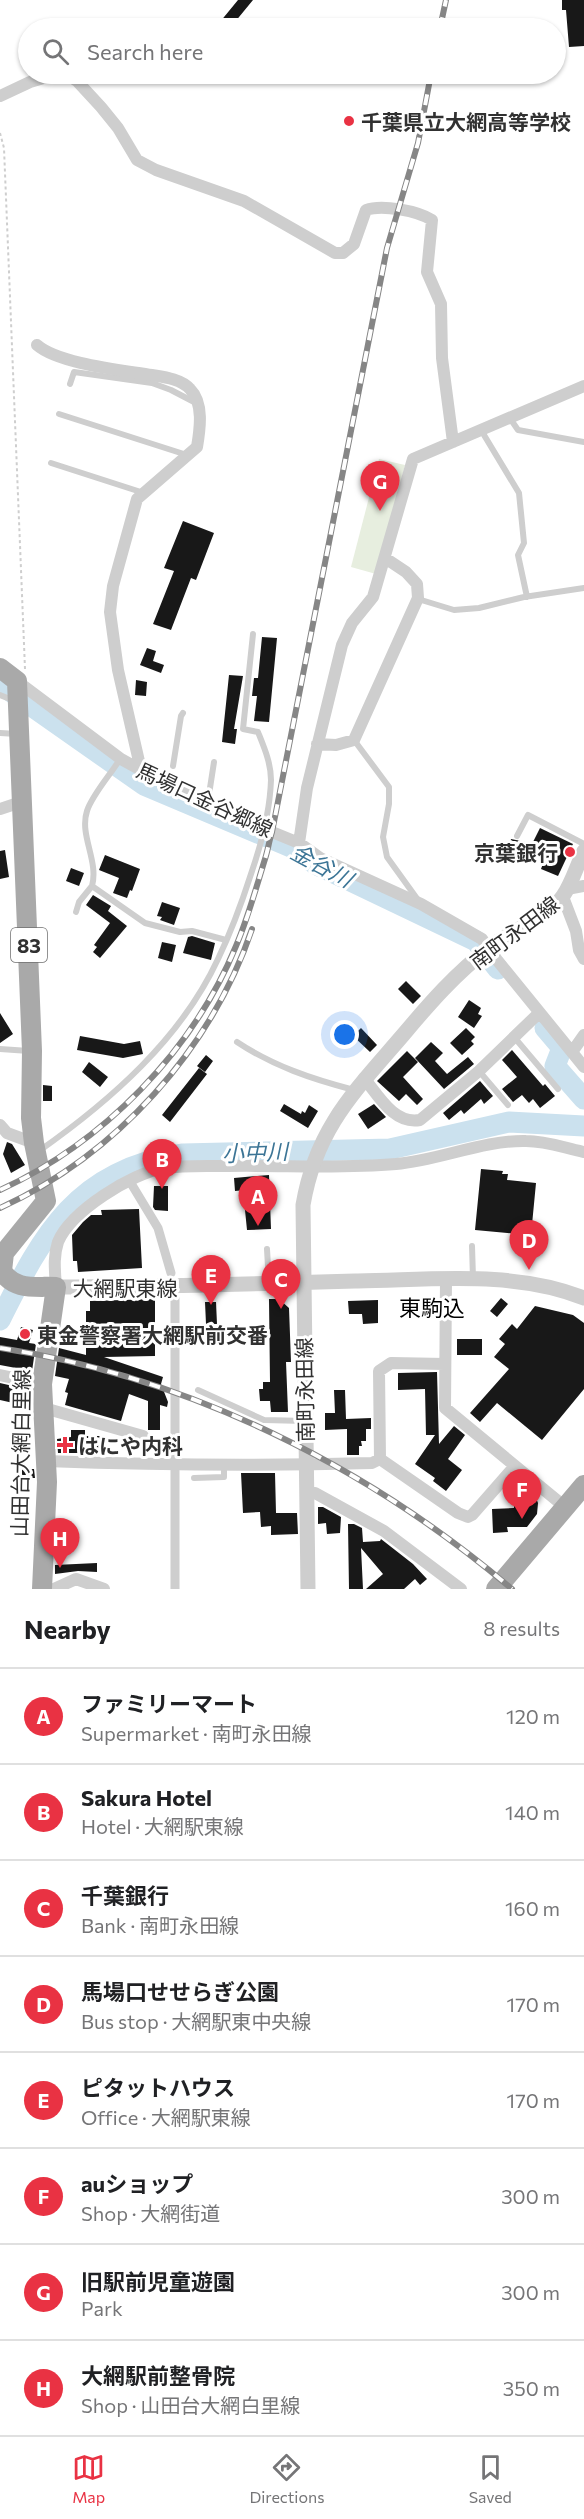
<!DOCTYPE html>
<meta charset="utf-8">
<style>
:root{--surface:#fff;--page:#f6f6f6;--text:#202124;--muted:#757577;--line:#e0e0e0;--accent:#e93243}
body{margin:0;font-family:Commissioner,"Noto Sans JP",sans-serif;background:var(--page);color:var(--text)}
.you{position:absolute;left:345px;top:1035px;width:21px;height:21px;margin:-15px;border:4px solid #fff;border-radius:50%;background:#1a73e8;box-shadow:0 0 0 9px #1a73e833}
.badge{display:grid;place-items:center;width:39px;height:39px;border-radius:50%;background:var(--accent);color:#fff;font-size:20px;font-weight:700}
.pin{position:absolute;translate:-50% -50px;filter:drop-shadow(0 2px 3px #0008)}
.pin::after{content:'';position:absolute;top:32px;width:21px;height:18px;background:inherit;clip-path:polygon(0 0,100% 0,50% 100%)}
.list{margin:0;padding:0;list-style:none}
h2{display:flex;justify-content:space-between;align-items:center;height:78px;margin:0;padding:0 24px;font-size:26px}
h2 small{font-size:20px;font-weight:400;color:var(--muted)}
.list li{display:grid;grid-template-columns:39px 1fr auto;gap:18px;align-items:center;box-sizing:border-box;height:96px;padding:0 24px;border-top:2px solid var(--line)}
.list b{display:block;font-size:22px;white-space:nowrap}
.list p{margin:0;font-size:20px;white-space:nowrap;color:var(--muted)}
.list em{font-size:20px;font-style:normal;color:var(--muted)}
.icon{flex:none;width:33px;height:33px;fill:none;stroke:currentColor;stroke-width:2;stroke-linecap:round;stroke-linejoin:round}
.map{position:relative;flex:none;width:584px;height:1589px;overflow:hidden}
.search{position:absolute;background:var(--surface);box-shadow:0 2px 4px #0004;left:18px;right:18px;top:18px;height:66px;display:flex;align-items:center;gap:15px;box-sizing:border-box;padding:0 21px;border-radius:33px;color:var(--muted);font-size:22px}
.sheet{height:846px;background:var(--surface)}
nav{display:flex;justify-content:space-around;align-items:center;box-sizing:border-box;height:84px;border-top:2px solid var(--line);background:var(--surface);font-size:16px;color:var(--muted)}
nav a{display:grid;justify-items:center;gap:3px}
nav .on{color:var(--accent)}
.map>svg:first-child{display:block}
.green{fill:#e7eedf}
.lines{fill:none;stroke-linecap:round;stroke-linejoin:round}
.river{stroke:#cbe1ee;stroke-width:21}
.building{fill:#181818}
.path{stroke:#cecece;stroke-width:2;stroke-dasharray:3 3;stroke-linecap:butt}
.service{stroke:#cecece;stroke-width:6}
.pedestrian{stroke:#cecece;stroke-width:9}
.minor{stroke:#cecece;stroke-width:12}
.tertiary{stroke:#cecece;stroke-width:15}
.primary{stroke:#a9a9a9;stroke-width:20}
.rail-casing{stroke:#868686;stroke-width:6}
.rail{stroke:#fff;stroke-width:4;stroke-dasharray:11;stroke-linecap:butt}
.poi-dot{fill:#e93243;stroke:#fff;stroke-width:2}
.labels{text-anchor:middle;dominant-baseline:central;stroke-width:6;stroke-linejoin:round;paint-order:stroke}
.shield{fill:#fff;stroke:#6f6f6f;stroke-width:1.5}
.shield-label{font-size:20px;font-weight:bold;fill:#313131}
.poi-label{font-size:21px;font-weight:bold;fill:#313131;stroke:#fff;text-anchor:start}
.street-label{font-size:21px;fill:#313131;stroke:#fff}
.water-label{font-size:22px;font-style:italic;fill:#3c7596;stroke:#fff}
.neighbourhood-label{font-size:22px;fill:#000;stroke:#fff}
</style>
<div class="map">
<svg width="584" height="1589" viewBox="0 0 584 1589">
<rect width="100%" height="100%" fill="#fff"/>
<!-- green -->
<path class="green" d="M379,459L405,465L376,574L351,567Z"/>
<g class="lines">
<!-- river -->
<path class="river" d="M0,684L144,785L291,847L315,864L476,941L498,969
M545,1028L562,1048L555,1066L584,1099
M0,1320C44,1232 77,1170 183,1154L390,1149L509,1122L584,1126"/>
</g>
<!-- building -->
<path class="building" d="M238,0H253L230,28H215Z
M562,0H584V46L569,47L566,10H562Z
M183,521L214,533L196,580L191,578L171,630L153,624L174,571L164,568Z
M262,637L277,638L269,722L254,721L257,696H252L254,678H258Z
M147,648L156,651L153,661L164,665L161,673L140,665Z
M229,675L243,676L234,729H237L235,744L222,742Z
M136,680L147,682L146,696L135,695Z
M540,828L573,844L558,876L541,869L545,858L529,850Z
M511,839L526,842L524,852L509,848Z
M5,850L9,877L0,879V851Z
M105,855L140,869L132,891L130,890L127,898L113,893L119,878L99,870Z
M71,868L84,873L79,886L66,881Z
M93,895L111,906L108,911L127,926L100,958L93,952L97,947L94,945L110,923L86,905Z
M162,902L180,908L174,925L160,920L162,917L157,916Z
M192,936L215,943L211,960L183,953L188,937Z
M162,942L176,945L172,962L158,958Z
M406,981L421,996L413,1004L398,989Z
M469,1000L481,1008L478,1014L482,1016L474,1028L458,1017Z
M0,1013L13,1034L0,1043Z
M361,1028L377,1045L370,1052L353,1036Z
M466,1028L475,1037L471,1041L474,1044L462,1055L450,1043Z
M80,1036L124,1044L140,1041L143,1054L123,1058L77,1050Z
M431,1042L443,1053L435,1061L447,1074L468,1057L474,1064L444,1089L415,1058Z
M512,1050L543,1086L545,1084L555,1096L540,1108L533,1099L529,1103L522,1095L513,1102L502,1089L517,1077L502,1060Z
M407,1051L418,1062L403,1077L423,1099L417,1105L406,1094L399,1101L377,1081Z
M206,1055L213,1061L205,1072L197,1066Z
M89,1062L108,1077L100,1087L82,1072Z
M199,1068L207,1074L170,1122L162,1115Z
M480,1081L493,1096L484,1104L481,1099L464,1114L461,1110L449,1120L443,1113Z
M43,1085L52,1086V1101H43Z
M284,1104L301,1114L302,1111L305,1113L309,1105L318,1111L308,1128L280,1111Z
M374,1104L386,1117L368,1129L358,1114Z
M7,1142L12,1144L25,1165L11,1173L3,1154Z
M481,1169L503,1171L502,1174H508L507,1180L536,1183L531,1235L475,1230Z
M269,1175L271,1229L247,1230L245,1210L258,1209L256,1189L235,1191L234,1178Z
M154,1186H168V1211L155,1210L153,1207Z
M139,1209L142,1268L78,1272L77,1261H73L72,1235L83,1222L91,1215H102L101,1210Z
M501,1298L508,1304L497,1317L490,1311Z
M155,1299V1356L104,1357L163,1377L161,1384L168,1402L167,1407L160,1405V1430H148V1401L129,1394L121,1421L65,1405L68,1393L65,1392L69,1379L55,1376L59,1348L86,1355V1311H90V1301Z
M269,1299H279L289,1308L291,1362H286L288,1412H271L270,1401H260L259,1389H263V1382H270Z
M378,1300V1323L363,1324L362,1314H349L348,1301Z
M205,1302H216L217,1324H206Z
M535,1306L573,1315L584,1323V1389L542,1440L497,1403L480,1422L470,1413L509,1369L494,1357L505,1344L499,1339L512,1324L517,1329Z
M21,1327L33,1330L29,1343L36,1344L32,1371L0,1365V1337L17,1340Z
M457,1339H482V1355H457Z
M437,1372L439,1444L454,1426L465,1435L448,1459L462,1470L446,1491L433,1481L435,1478L415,1464L435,1435H426L425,1389L398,1390V1373Z
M0,1383L30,1390L31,1407L0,1400Z
M334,1390H345L346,1419L371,1418V1429H366V1441H361L362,1446H359V1455H347V1429L325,1430V1413H335Z
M71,1430H85V1436H103V1453H58L57,1439L71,1437Z
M22,1469H34L35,1478H22Z
M241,1473H275L276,1513H297L298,1534L271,1535V1526L261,1527L260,1512L243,1513Z
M514,1488H527L536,1498L538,1503L537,1514L527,1527H507L508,1532L493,1533L492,1509L514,1508Z
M318,1507H323L341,1517L340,1533L327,1534L326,1523L318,1524Z
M348,1524H354L362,1528L363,1542L380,1541L381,1539L413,1564L427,1579L420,1585L415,1579L404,1589H366L383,1574L361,1548L363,1589H349Z
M97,1563V1572L78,1571L55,1574V1565Z"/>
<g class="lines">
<!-- path -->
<path class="path" d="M0,133L4,148L25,669"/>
<!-- service -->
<path class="service" d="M70,384L74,372L152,383L171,390L196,403
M59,414L187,455
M509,417L518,430L584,442
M481,430L519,493L524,543L518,555L527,597
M51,463L144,493
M418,599L454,610L479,608L524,597L584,588
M0,695L15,701
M0,733L17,734
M354,740L389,787V804L383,837L387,857L418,900
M120,759C111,774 92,795 87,811C79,835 99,861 92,886L145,923L180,932L192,931L226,940
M173,766L181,716L183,713
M208,801L214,762
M517,836L528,815L584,844
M76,912L79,902L92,886
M514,1037L558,1089
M237,1042C273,1066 312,1079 354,1090
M0,1049L29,1051
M479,1071L508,1105
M39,1151C110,1101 181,1039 218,959C231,932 242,902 251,874C261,845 270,811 271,780C271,763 264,747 258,732L243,729L253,634
M472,1246L473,1278
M267,1249L269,1284
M198,1390L264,1420L305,1421
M194,1478L224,1477V1465"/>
<!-- pedestrian -->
<path class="pedestrian" d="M129,1180L158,1228L171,1273
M175,1296V1589"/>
<!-- minor -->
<path class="minor" d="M66,74L77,81L101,107L118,128L137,160L156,170L244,201L335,253H343L354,244L366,210C382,204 418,211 432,220L427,272L441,304L442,358L453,442
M0,96L30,82L57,74
M37,345C59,364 122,370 152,375C164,377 181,379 190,389C204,403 200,429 197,447L137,499L113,586L110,612L118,670L141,770
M17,681L121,759L141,770L272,832L299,843L320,858L421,904L482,939L497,960L584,1067
M317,744L336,745L354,740L418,598L417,584L406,572L385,558
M0,809L24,801
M299,843L307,788L342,645L352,623L373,597L413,459L584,386
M567,889L584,886
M563,897L576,931L579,950L584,959
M572,1052L584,1035
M364,1078C378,1095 394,1125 420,1120L479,1071L539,1013
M0,1125L7,1133L34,1143
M446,1280L445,1408L565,1507
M56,1287C55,1271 53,1257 58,1242C71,1211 132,1173 164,1168C185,1165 207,1166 228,1166C284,1165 340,1169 396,1164C440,1160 483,1140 526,1141C547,1141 564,1148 584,1152
M445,1364L391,1363L379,1371L380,1459L458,1513L468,1517L472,1515L514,1467
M0,1375L42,1384
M44,1408L143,1436
M46,1461C154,1465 263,1466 372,1463L380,1459
M306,1493H315L384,1531L461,1589
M54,1589L76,1579L104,1589"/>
<!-- tertiary -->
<path class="tertiary" d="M56,1287C157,1287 257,1284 358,1281C432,1280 514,1270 584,1298
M308,1589L303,1205C316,1128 355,1091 403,1035C429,1004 456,973 489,948C510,931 548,918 563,896C572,883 577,865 584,851"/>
<!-- primary -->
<path class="primary" d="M0,668L17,681L32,1051L31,1118L34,1143L46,1201L4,1253L2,1271C14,1291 36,1286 56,1287L42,1384L47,1482L42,1589
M496,1589L584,1485"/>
<!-- rail casing -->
<g class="rail-casing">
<path id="rail" d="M440,28L446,0
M0,1190C103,1143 193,1051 236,946C248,918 256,888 265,859C268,850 269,841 272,832L387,248L418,143L431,74
M0,1208C116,1155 211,1050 252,929
M0,1348C189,1377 367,1466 512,1589"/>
</g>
<!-- rail -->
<use href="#rail" class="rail"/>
</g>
<!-- markers -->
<g class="poi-dot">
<circle cx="349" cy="121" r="6"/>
<circle cx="570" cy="852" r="6"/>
<circle cx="25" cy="1334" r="6"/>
<path d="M62 1436h6v6h6v6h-6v6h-6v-6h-6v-6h6z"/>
</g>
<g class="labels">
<!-- shield labels -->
<rect class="shield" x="11" y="928" width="36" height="34" rx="4.5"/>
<g class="shield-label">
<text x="29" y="945">83</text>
</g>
<!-- poi labels -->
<g class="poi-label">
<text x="361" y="121">千葉県立大網高等学校</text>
<text x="558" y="852" text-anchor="end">京葉銀行</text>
<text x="37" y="1334">東金警察署大網駅前交番</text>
<text x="78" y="1445">はにや内科</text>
</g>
<!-- street labels -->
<g class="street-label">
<text transform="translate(205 799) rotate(25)">馬場口金谷郷線</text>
<text transform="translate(514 932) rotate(-37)">南町永田線</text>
<text x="125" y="1287">大網駅東線</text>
<text transform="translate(304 1390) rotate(-91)">南町永田線</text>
<text transform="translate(20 1453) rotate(-89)">山田台大網白里線</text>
</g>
<!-- water labels -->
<g class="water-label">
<text transform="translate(322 865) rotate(28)">金谷川</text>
<text transform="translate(255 1152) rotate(-2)">小中川</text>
</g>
<!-- neighbourhood labels -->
<g class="neighbourhood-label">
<text x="432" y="1307">東駒込</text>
</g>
</g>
</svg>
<div class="you"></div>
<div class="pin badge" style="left:258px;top:1226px">A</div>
<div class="pin badge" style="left:162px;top:1189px">B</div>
<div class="pin badge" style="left:281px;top:1309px">C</div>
<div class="pin badge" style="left:529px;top:1270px">D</div>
<div class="pin badge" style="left:211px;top:1305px">E</div>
<div class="pin badge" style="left:522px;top:1519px">F</div>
<div class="pin badge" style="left:380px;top:511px">G</div>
<div class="pin badge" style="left:60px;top:1568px">H</div>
<div class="search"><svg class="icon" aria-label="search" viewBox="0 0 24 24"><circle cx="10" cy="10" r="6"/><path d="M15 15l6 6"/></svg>Search here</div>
</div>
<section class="sheet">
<h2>Nearby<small>8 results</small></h2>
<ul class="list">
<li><span class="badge">A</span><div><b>ファミリーマート</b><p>Supermarket · 南町永田線</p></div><em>120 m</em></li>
<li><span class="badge">B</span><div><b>Sakura Hotel</b><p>Hotel · 大網駅東線</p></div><em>140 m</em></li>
<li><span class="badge">C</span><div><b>千葉銀行</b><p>Bank · 南町永田線</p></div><em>160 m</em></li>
<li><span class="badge">D</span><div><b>馬場口せせらぎ公園</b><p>Bus stop · 大網駅東中央線</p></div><em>170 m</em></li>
<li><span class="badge">E</span><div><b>ピタットハウス</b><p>Office · 大網駅東線</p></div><em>170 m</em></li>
<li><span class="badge">F</span><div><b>auショップ</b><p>Shop · 大網街道</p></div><em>300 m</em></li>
<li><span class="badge">G</span><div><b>旧駅前児童遊園</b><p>Park</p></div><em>300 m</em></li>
<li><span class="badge">H</span><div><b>大網駅前整骨院</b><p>Shop · 山田台大網白里線</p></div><em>350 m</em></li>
</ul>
</section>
<nav>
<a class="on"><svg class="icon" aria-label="map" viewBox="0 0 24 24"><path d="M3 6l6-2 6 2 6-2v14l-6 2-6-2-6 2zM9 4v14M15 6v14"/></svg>Map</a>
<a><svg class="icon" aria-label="directions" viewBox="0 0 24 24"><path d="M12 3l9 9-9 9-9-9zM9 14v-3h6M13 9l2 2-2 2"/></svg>Directions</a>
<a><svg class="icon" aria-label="saved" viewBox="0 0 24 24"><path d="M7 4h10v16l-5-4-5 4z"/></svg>Saved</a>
</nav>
